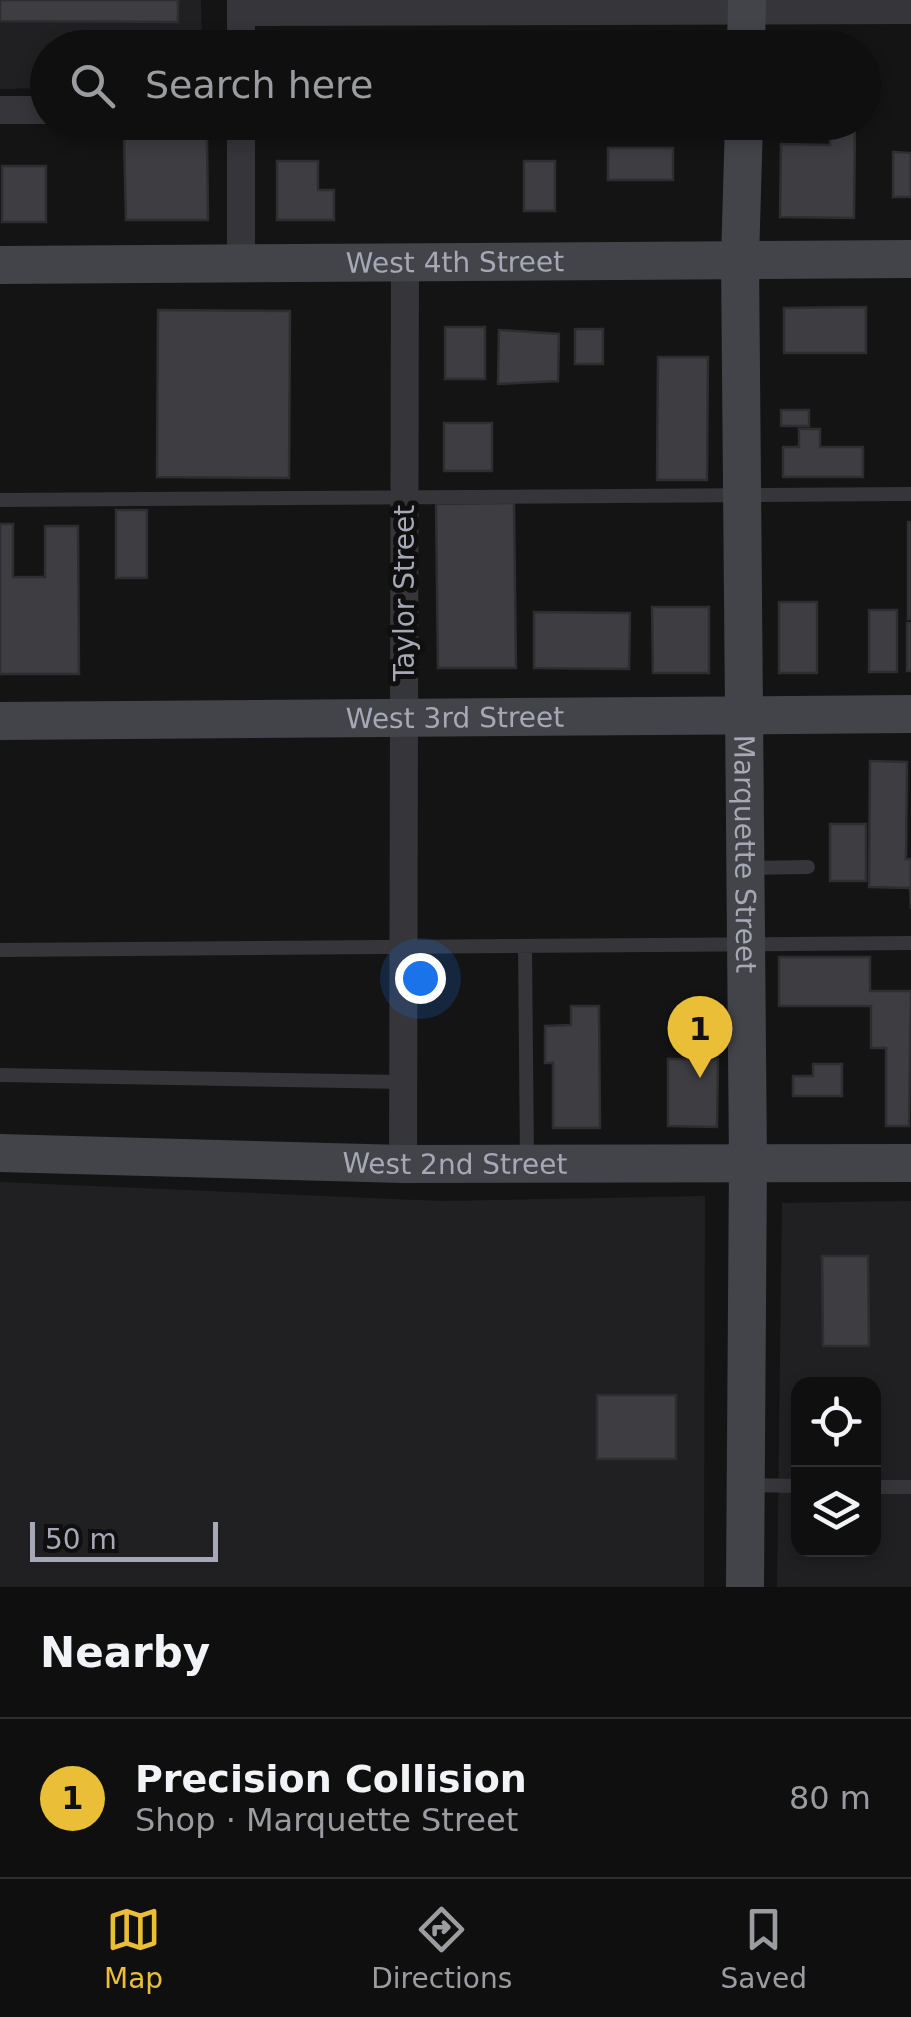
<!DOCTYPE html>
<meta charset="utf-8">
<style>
:root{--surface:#0f0f10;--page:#1d1d1e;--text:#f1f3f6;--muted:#9b9c9f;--line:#2f2f30;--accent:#eabf37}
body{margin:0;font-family:"DejaVu Sans",sans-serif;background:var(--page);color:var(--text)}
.controls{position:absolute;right:30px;bottom:30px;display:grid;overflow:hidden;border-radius:20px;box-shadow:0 5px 15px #0003}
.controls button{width:90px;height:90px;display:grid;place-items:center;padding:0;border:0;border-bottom:2px solid var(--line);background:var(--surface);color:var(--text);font:50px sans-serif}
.scale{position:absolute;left:30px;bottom:25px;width:188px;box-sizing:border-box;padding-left:10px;border:5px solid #a6a9b5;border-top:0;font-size:28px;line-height:35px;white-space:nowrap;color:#a6a9b5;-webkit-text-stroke:8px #0f0f10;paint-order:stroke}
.you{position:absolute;left:420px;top:978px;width:35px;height:35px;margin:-25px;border:8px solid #fff;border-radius:50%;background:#1a73e8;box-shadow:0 0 0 15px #1a73e833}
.badge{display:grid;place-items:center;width:65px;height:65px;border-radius:50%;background:var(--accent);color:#111;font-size:32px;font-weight:700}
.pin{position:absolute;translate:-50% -82px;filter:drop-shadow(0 2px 5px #0008)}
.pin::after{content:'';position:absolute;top:52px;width:35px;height:30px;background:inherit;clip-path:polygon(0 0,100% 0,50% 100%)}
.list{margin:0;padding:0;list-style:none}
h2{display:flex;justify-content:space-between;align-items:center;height:130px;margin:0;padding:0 40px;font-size:42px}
h2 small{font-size:32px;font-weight:400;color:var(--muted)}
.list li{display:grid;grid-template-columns:65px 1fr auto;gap:30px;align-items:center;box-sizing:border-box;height:160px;padding:0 40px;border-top:2px solid var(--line)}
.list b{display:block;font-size:38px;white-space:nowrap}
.list p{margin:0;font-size:32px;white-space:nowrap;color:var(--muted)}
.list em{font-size:32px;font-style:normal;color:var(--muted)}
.icon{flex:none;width:55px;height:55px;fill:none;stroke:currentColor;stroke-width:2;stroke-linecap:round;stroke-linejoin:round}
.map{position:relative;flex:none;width:911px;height:1587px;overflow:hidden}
.search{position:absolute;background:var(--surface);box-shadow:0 5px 15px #0003;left:30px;right:30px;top:30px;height:110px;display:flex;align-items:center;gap:25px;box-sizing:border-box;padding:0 35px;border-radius:55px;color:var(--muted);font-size:38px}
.sheet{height:290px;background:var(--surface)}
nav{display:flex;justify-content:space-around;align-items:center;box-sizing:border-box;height:140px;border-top:2px solid var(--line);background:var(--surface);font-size:28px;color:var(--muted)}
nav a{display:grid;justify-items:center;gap:5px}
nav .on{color:var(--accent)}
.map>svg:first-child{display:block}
.built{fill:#202022;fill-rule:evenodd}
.building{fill:#3e3e42;stroke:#2e2e31;stroke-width:2.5}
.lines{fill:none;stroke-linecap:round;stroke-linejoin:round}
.lane{stroke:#35353a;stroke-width:14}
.street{stroke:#35353a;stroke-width:28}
.secondary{stroke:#43444a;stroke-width:38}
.labels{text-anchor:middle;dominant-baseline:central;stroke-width:10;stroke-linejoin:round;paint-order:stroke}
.street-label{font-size:28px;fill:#a6a9b5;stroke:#0f0f10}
</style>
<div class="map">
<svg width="911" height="1587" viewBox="0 0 911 1587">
<rect width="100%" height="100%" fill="#141415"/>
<!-- built -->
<path class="built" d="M0,0H201L202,47L48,48L47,88L0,89Z
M0,1182L441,1201L705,1196L704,1587H0Z
M911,1201V1587H777L782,1203ZM798,1384H874V1550H798Z"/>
<!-- building -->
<path class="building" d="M0,0H178V22L0,21Z
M567,31H597V48H567Z
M305,32L340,33V48H305Z
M641,32L675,33V48H640Z
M529,39L561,40V48H529Z
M830,122H855L854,218L780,217L781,144L830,145Z
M124,136L207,137L208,220H126Z
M608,148H673V180H608Z
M893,152L911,153V197H893Z
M277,161H318V190H334V220H277Z
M524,161H555V211H524Z
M2,166H46V222H2Z
M866,307V353H784V308Z
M158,310L290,311L289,478L157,477Z
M445,327H485V379H445Z
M575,329H603V364H575Z
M499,330L559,334L558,381L498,384Z
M658,357H708L707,480H657Z
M781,410H809V426H781Z
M444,423H492V471H444Z
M799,429H820V447H863V477H783V447H799Z
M514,503L516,668H438L436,504Z
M116,510H147V578H116Z
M908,522H911V619H908Z
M0,524H13V577H45V526H78L79,674H0Z
M779,602H817V673H779Z
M652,607H709V673H653Z
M869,610H897V672H869Z
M534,612L630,613L629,669L534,668Z
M907,623H911V671H907Z
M870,761L907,762L906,859H911V909L910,888L869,887Z
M830,824H866V881H830Z
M779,957H870V991H911L909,1126H886V1048H871V1006H779Z
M571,1006H599L600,1128H553V1063H545V1026L571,1025Z
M668,1059H718L717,1127L668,1126Z
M813,1064H842V1096H793V1076H813Z
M822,1256H868L869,1346H823Z
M597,1395H676V1459H597Z"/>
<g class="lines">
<!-- lane -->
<path class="lane" d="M0,500L911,494
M748,868L808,867
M525,947L527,1163
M0,950L911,943
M0,1075L403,1082
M748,1485L798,1486
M874,1487H911"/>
<!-- street -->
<path class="street" d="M241,12L911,10
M241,48V0
M0,110H48
M241,122V264
M403,1164L405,262"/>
<!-- secondary -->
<g class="secondary">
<path d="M746,48L747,0"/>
<path id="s1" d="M744,122L740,260L748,1163L745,1587"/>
<path id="s2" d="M0,265L911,259"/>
<path id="s3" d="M0,721L911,714"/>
<path id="s4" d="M0,1153L403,1164L911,1163"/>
</g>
</g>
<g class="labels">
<!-- street labels -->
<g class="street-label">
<text stroke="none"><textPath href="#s2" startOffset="455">West 4th Street</textPath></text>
<text transform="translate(404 593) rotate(-90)">Taylor Street</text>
<text stroke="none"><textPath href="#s3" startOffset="455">West 3rd Street</textPath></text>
<text stroke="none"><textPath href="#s1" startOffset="732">Marquette Street</textPath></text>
<text stroke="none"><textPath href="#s4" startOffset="455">West 2nd Street</textPath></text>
</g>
</g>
</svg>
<div class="controls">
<button><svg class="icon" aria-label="locate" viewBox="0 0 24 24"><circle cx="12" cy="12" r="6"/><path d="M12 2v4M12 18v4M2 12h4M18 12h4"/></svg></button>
<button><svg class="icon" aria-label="layers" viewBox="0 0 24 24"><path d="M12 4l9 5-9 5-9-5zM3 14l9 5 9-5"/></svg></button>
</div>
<div class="scale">50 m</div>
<div class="you"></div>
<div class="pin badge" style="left:700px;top:1078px">1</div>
<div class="search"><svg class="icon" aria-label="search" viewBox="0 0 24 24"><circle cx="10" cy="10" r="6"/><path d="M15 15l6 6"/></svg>Search here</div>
</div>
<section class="sheet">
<h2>Nearby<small></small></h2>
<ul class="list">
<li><span class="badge">1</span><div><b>Precision Collision</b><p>Shop · Marquette Street</p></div><em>80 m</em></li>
</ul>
</section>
<nav>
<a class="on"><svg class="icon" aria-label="map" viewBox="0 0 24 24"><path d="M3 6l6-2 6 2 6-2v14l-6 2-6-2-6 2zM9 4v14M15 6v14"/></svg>Map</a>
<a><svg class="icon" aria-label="directions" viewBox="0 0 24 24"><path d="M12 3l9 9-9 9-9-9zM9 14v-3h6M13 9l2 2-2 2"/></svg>Directions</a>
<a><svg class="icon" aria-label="saved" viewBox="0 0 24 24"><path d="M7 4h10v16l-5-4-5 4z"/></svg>Saved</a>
</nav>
